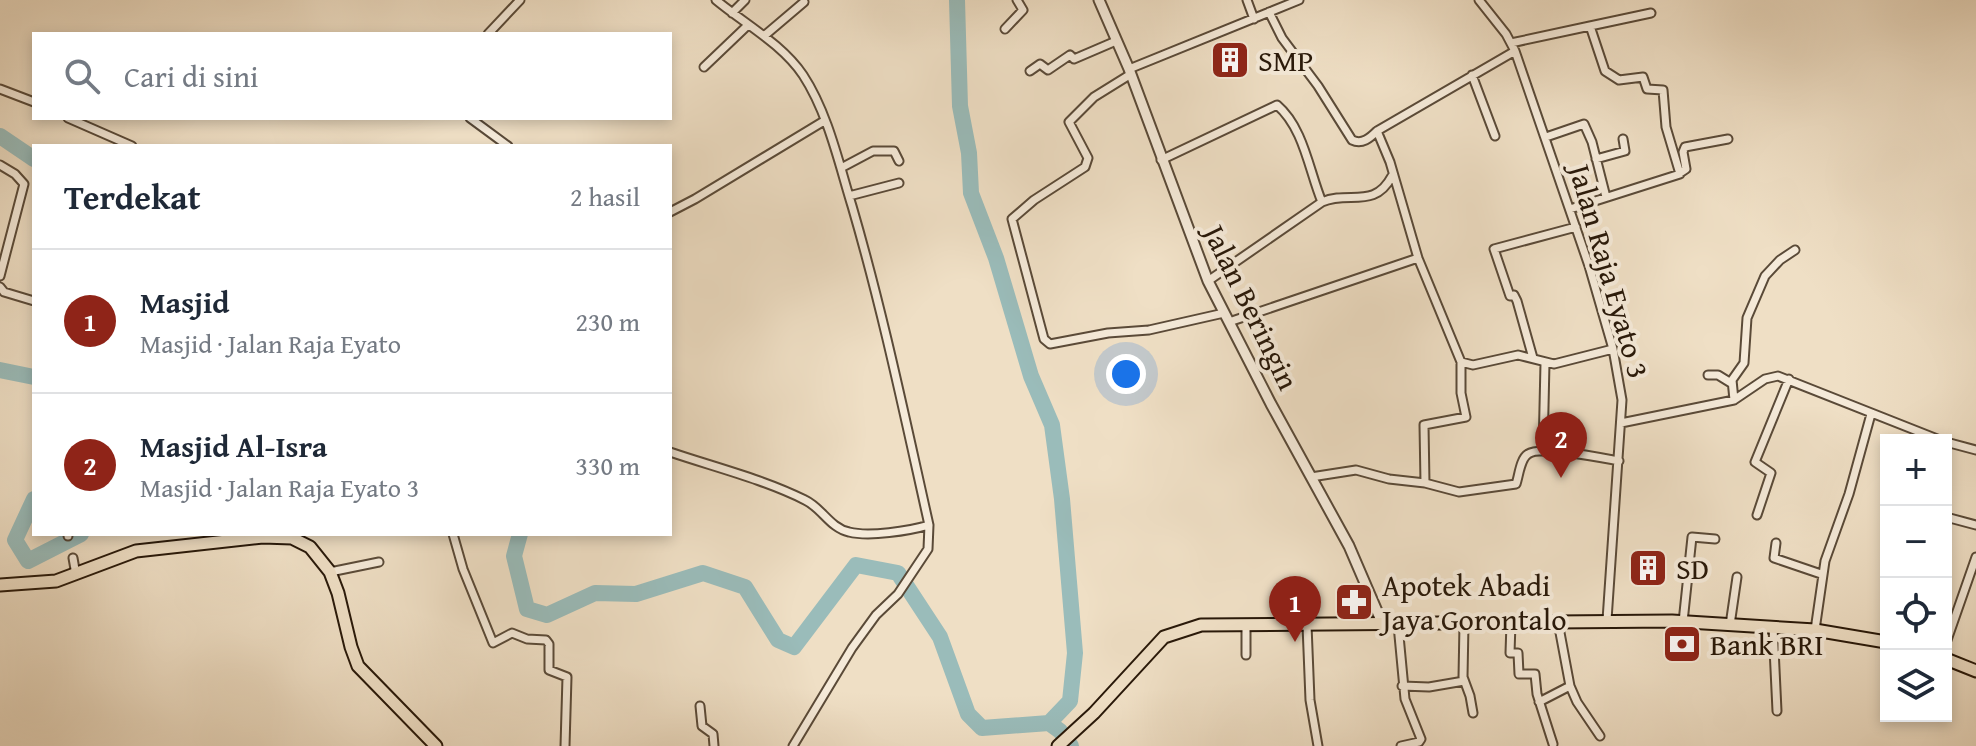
<!DOCTYPE html>
<html lang="id">
<meta charset="utf-8">
<style>
:root{--surface:#fff;--page:#f2f2f3;--text:#1f2937;--muted:#747a83;--line:#e0e1e3;--accent:#8f2418}
body{margin:0;font-family:"Gentium Book Plus",serif;background:var(--page);color:var(--text)}
.controls{position:absolute;right:24px;bottom:24px;display:grid;overflow:hidden;border-radius:0px;box-shadow:0 4px 12px #0003}
.controls button{width:72px;height:72px;display:grid;place-items:center;padding:0;border:0;border-bottom:2px solid var(--line);background:var(--surface);color:var(--text);font:40px sans-serif}
.you{position:absolute;left:1126px;top:374px;width:28px;height:28px;margin:-20px;border:6px solid #fff;border-radius:50%;background:#1a73e8;box-shadow:0 0 0 12px #1a73e833}
.badge{display:grid;place-items:center;width:52px;height:52px;border-radius:50%;background:var(--accent);color:#fff;font-size:26px;font-weight:700}
.pin{position:absolute;translate:-50% -66px;filter:drop-shadow(0 2px 4px #0008)}
.pin::after{content:'';position:absolute;top:42px;width:28px;height:24px;background:inherit;clip-path:polygon(0 0,100% 0,50% 100%)}
.list{margin:0;padding:0;list-style:none}
h2{display:flex;justify-content:space-between;align-items:center;height:104px;margin:0;padding:0 32px;font-size:34px}
h2 small{font-size:26px;font-weight:400;color:var(--muted)}
.list li{display:grid;grid-template-columns:52px 1fr auto;gap:24px;align-items:center;box-sizing:border-box;height:144px;padding:0 32px;border-top:2px solid var(--line)}
.list b{display:block;font-size:30px;white-space:nowrap}
.list p{margin:0;font-size:26px;white-space:nowrap;color:var(--muted)}
.list em{font-size:26px;font-style:normal;color:var(--muted)}
.icon{flex:none;width:44px;height:44px;fill:none;stroke:currentColor;stroke-width:2;stroke-linecap:round;stroke-linejoin:round}
.map{position:relative;flex:none;width:1976px;height:746px;overflow:hidden}
.search{position:absolute;background:var(--surface);box-shadow:0 4px 12px #0003;left:32px;top:32px;width:640px;height:88px;display:flex;align-items:center;gap:20px;box-sizing:border-box;padding:0 28px;border-radius:0px;color:var(--muted);font-size:30px}
.panel{position:absolute;background:var(--surface);box-shadow:0 4px 12px #0003;left:32px;top:144px;width:640px;height:392px;border-radius:0px}
.map>svg:first-child{display:block}
.lines{fill:none;stroke-linecap:round;stroke-linejoin:round}
.river{stroke:#9abcba;stroke-width:16}
.minor-casing{stroke:#5a4a38;stroke-width:11}
.tertiary-casing{stroke:#5a4a38;stroke-width:13}
.primary-casing{stroke:#281809;stroke-width:15}
.minor{stroke:#f5ead9;stroke-width:7}
.tertiary{stroke:#f5ead9;stroke-width:9}
.primary{stroke:#efdfc5;stroke-width:11}
.labels{text-anchor:middle;dominant-baseline:central;stroke-width:8;stroke-linejoin:round;paint-order:stroke}
.poi-label{font-size:30px;fill:#281809;stroke:#f5ead9;text-anchor:start}
.street-label{font-size:30px;fill:#281809;stroke:#f5ead9}
</style>
<div class="map">
<svg width="1976" height="746" viewBox="0 0 1976 746">
<rect width="100%" height="100%" fill="#efdfc5"/>
<filter id="stains"><feTurbulence type="fractalNoise" baseFrequency=".0025" numOctaves="4"/><feColorMatrix values="0 0 0 0 .2 0 0 0 0 .09 0 0 0 0 .02 0 0 0 .5 -.17"/></filter>
<radialGradient id="worn" r=".72"><stop offset=".6" stop-color="#630" stop-opacity="0"/><stop offset="1" stop-color="#630" stop-opacity=".3"/></radialGradient>
<g class="lines">
<!-- river -->
<path class="river" d="M957,0L960,106L969,153L971,193L996,258L1031,376L1052,425L1062,499L1075,653L1070,701L1049,723
M0,136L34,159
M0,370L34,377
M34,499L15,540L28,561L81,534
M520,534L514,556L527,609L547,615L595,593L636,594L703,573L745,587L778,640L794,647L856,565L898,573L940,637L968,714L982,728L1049,723L1060,731L1071,746"/>
<!-- minor casing -->
<g class="minor-casing">
<path id="minor" d="M716,0C745,24 782,44 803,75C828,113 839,164 852,206C883,312 905,418 929,525L928,549L898,594L876,615L852,648L793,746
M1247,0L1254,19
M1479,0L1506,34L1515,51L1589,266L1613,349L1622,400L1607,620
M1269,12L1282,38L1318,86L1352,140C1362,145 1370,138 1377,131
M732,13L745,0
M1590,26L1651,13
M1005,29L1023,10L1017,0
M488,34L520,0
M764,36L804,2
M1511,43L1590,26L1605,71L1619,80L1643,77L1647,89L1663,90L1666,127L1680,174L1570,209
M1515,51L1377,131L1390,162L1418,258L1461,362L1473,365L1518,355L1554,364L1613,349
M704,67L748,25
M1129,69L1299,0
M1030,71L1040,64L1048,70L1070,55L1074,59L1116,41
M1131,74L1094,97L1069,122L1088,158L1085,167L1034,200L1012,219L1044,339L1050,344L1108,333L1149,330L1224,313
M1472,75L1495,136
M0,89L34,102
M68,118L132,146
M470,118L508,146
M1546,137L1584,124L1592,142L1606,197
M1596,159L1625,151L1623,139
M1161,160L1277,105C1304,128 1309,171 1322,202C1349,190 1374,210 1392,176
M0,165L15,174L24,184L0,276
M841,168L873,151H894L899,161
M1680,173L1686,169L1683,152L1685,147L1728,139
M849,196L899,183
M670,212L695,199L824,121
M1208,281L1322,202
M0,287L4,292L34,301
M1229,322L1418,258
M1533,358L1517,301L1514,295L1510,296L1494,249L1576,227
M1708,375H1718L1731,383
M1734,400L1732,380L1744,363L1747,318L1765,276L1780,260L1795,250
M1621,423L1734,400L1765,379L1778,376L1940,440
M1946,442L1976,450
M1543,451L1545,363
M670,452C714,467 763,479 805,500C822,508 830,528 849,532C869,537 909,531 929,525
M1311,477L1356,470L1389,479L1425,483L1459,492L1516,484C1519,476 1520,459 1528,454C1540,445 1602,458 1619,461
M1425,483L1424,425L1466,417L1461,393V362
M1757,515L1771,473L1755,462L1789,379
M1946,517L1976,525
M453,534L463,569L493,643L512,633L527,639L546,640L549,644V670L567,677L565,746
M68,536V534
M1776,543L1774,558L1821,574
M73,558L76,575
M330,572L379,562
M1558,622L1570,686L1577,702L1600,736
M1683,622L1692,537L1715,539
M1511,623L1510,653H1518L1519,674H1535L1537,694L1553,744
M1464,624L1463,677L1470,696L1473,713
M1246,625V655
M1307,625L1310,700L1318,746
M1398,625L1405,699L1421,739L1419,742L1401,746
M1730,625L1737,577
M1773,627L1777,711
M1815,630L1825,561L1849,494L1871,414
M1946,643L1976,557
M1402,686L1429,687L1464,681
M1539,702L1570,686
M700,706L702,726L713,734L714,746"/>
</g>
<!-- tertiary casing -->
<g class="tertiary-casing">
<path id="tertiary" d="M1099,0L1129,69L1208,281L1271,404L1349,546L1383,625"/>
</g>
<!-- primary casing -->
<g class="primary-casing">
<path id="primary" d="M0,585L56,581L136,551L263,537L292,538L310,547L330,572L338,593L351,647L358,666L436,746
M1946,659L1976,671
M1058,746L1094,713L1164,637L1201,625L1672,621L1815,630L1886,642"/>
</g>
<!-- minor -->
<use href="#minor" class="minor"/>
<!-- tertiary -->
<use href="#tertiary" class="tertiary"/>
<!-- primary -->
<use href="#primary" class="primary"/>
</g>
<!-- icons -->
<defs>
<g id="building-square" transform="scale(2)"><rect x="-9" y="-9" width="18" height="18" rx="4" fill="#8f2418" stroke="#f5ead9"/><path d="M-4-6H4V6H1V3H-1V6H-4ZM-2.5-4.3h1.7v1.8h-1.7ZM.8-4.3h1.7v1.8H.8ZM-2.5-1h1.7V.8h-1.7ZM.8-1h1.7V.8H.8Z" fill="#fff"/></g>
<g id="pharmacy-square" transform="scale(2)"><rect x="-9" y="-9" width="18" height="18" rx="4" fill="#8f2418" stroke="#f5ead9"/><path d="M-2-6h4v4h4v4h-4v4h-4v-4h-4v-4h4Z" fill="#fff"/></g>
<g id="bank-square" transform="scale(2)"><rect x="-9" y="-9" width="18" height="18" rx="4" fill="#8f2418" stroke="#f5ead9"/><path d="M-6-4H6V4H-6ZM0-2.3a2.3 2.3 0 1 0 0 4.6a2.3 2.3 0 1 0 0-4.6Z" fill="#fff"/></g>
</defs>
<g fill-rule="evenodd">
<use href="#building-square" x="1230" y="60"/>
<use href="#building-square" x="1648" y="568"/>
<use href="#pharmacy-square" x="1354" y="602"/>
<use href="#bank-square" x="1682" y="644"/>
</g>
<g class="labels">
<!-- poi labels -->
<g class="poi-label">
<text x="1258" y="60">SMP</text>
<text x="1676" y="568">SD</text>
<text x="1382" y="585">Apotek Abadi<tspan x="1382" dy="34">Jaya Gorontalo</tspan></text>
<text x="1710" y="644">Bank BRI</text>
</g>
<!-- street labels -->
<g class="street-label">
<text transform="translate(1610 271) rotate(74)">Jalan Raja Eyato 3</text>
<text transform="translate(1252 307) rotate(64)">Jalan Beringin</text>
</g>
</g>
<rect width="100%" height="100%" filter="url(#stains)"/>
<rect width="100%" height="100%" fill="url(#worn)"/>
</svg>
<div class="controls">
<button>+</button>
<button>−</button>
<button><svg class="icon" aria-label="locate" viewBox="0 0 24 24"><circle cx="12" cy="12" r="6"/><path d="M12 2v4M12 18v4M2 12h4M18 12h4"/></svg></button>
<button><svg class="icon" aria-label="layers" viewBox="0 0 24 24"><path d="M12 4l9 5-9 5-9-5zM3 14l9 5 9-5"/></svg></button>
</div>
<div class="you"></div>
<div class="pin badge" style="left:1295px;top:642px">1</div>
<div class="pin badge" style="left:1561px;top:478px">2</div>
<div class="search"><svg class="icon" aria-label="search" viewBox="0 0 24 24"><circle cx="10" cy="10" r="6"/><path d="M15 15l6 6"/></svg>Cari di sini</div>
<section class="panel">
<h2>Terdekat<small>2 hasil</small></h2>
<ul class="list">
<li><span class="badge">1</span><div><b>Masjid</b><p>Masjid · Jalan Raja Eyato</p></div><em>230 m</em></li>
<li><span class="badge">2</span><div><b>Masjid Al-Isra</b><p>Masjid · Jalan Raja Eyato 3</p></div><em>330 m</em></li>
</ul>
</section>
</div>
